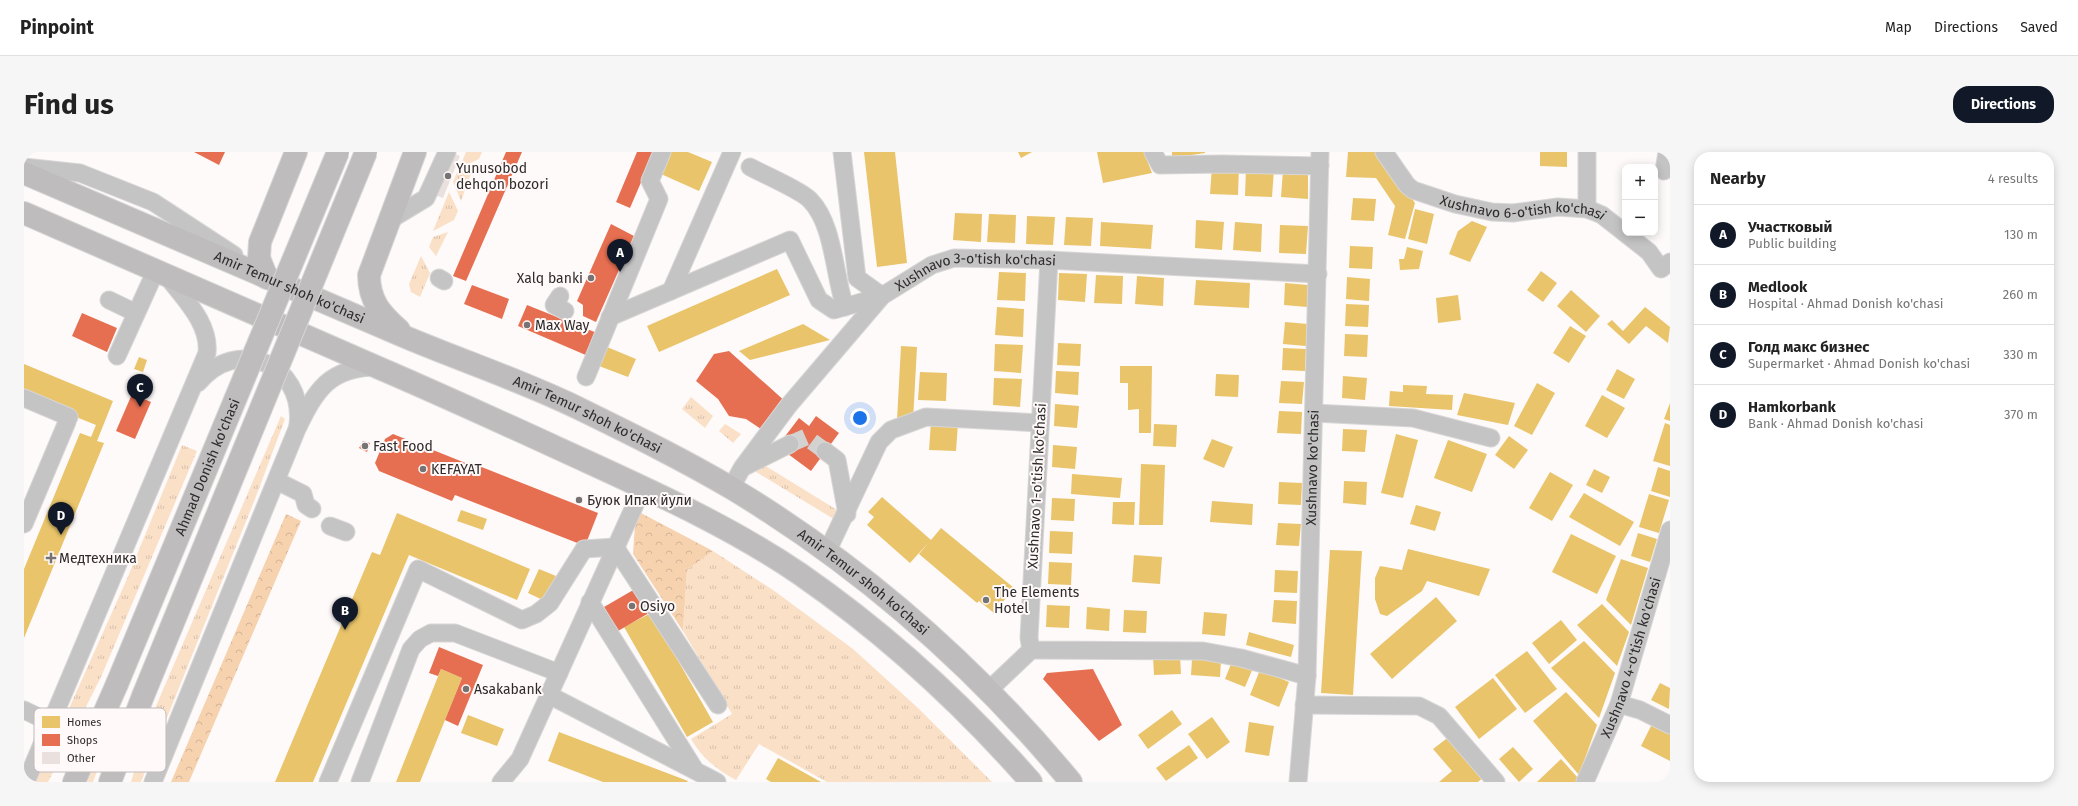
<!DOCTYPE html>
<meta charset="utf-8">
<style>
:root{--surface:#fff;--page:#f6f6f6;--text:#222;--muted:#767676;--line:#e0e0e0;--accent:#111827}
body{margin:0;font-family:"Fira Sans",sans-serif;background:var(--page);color:var(--text)}
.controls{position:absolute;right:12px;top:12px;display:grid;overflow:hidden;border-radius:8px;box-shadow:0 2px 10px #0003}
.controls button{width:36px;height:36px;display:grid;place-items:center;padding:0;border:0;border-bottom:1px solid var(--line);background:var(--surface);color:var(--text);font:20px sans-serif}
.you{position:absolute;left:836px;top:266px;width:14px;height:14px;margin:-10px;border:3px solid #fff;border-radius:50%;background:#1a73e8;box-shadow:0 0 0 6px #1a73e833}
.badge{display:grid;place-items:center;width:26px;height:26px;border-radius:50%;background:var(--accent);color:#fff;font-size:13px;font-weight:700}
.pin{position:absolute;translate:-50% -33px;filter:drop-shadow(0 1px 2px #0008)}
.pin::after{content:'';position:absolute;top:21px;width:14px;height:12px;background:inherit;clip-path:polygon(0 0,100% 0,50% 100%)}
.list{margin:0;padding:0;list-style:none}
h2{display:flex;justify-content:space-between;align-items:center;height:52px;margin:0;padding:0 16px;font-size:17px}
h2 small{font-size:13px;font-weight:400;color:var(--muted)}
.list li{display:grid;grid-template-columns:26px 1fr auto;gap:12px;align-items:center;box-sizing:border-box;height:60px;padding:0 16px;border-top:1px solid var(--line)}
.list b{display:block;font-size:15px;white-space:nowrap}
.list p{margin:0;font-size:13px;white-space:nowrap;color:var(--muted)}
.list em{font-size:13px;font-style:normal;color:var(--muted)}
.map{position:relative;flex:none;width:1646px;height:630px;overflow:hidden;border-radius:16px}
header{display:flex;align-items:center;gap:24px;box-sizing:border-box;height:56px;padding:0 20px;background:var(--surface);border-bottom:1px solid var(--line)}
header strong{font-size:19px}
nav{display:flex;gap:22px;margin-inline-start:auto;font-size:14px}
.intro{display:flex;align-items:center;justify-content:space-between;box-sizing:border-box;height:96px;padding:0 24px}
h1{margin:0;font-size:28px}
.button{padding:10px 18px;border-radius:16px;background:var(--accent);color:#fff;font-size:14px;font-weight:700}
main{display:flex;gap:24px;padding:0 24px}
aside{flex:1;background:var(--surface);border-radius:16px;box-shadow:0 2px 10px #0003}
.map>svg:first-child{display:block}
.grass{fill:url(#grass-tufts)}
.forest{fill:url(#forest-crowns)}
.homes{fill:#e9c46a}
.shops{fill:#e76f51}
.building{fill:#eae1df}
.lines{fill:none;stroke-linecap:round;stroke-linejoin:round}
.minor-tunnel{stroke:#d4d1d1;stroke-width:17;stroke-dasharray:17 8;stroke-linecap:butt}
.minor-casing{stroke:#d8d6d6;stroke-width:19}
.major-casing{stroke:#d8d6d6;stroke-width:24}
.minor{stroke:#c5c4c4;stroke-width:17}
.major{stroke:#bebcbd;stroke-width:22}
.major-bridge-casing{stroke:#d8d6d6;stroke-width:24;stroke-linecap:butt}
.major-bridge{stroke:#bebcbd;stroke-width:22}
.poi-dot{fill:#777373;stroke:#fff9f9;stroke-width:1.5}
.labels{text-anchor:middle;dominant-baseline:central;stroke-width:4;stroke-linejoin:round;paint-order:stroke}
.poi-label{font-size:14px;fill:#2e2b2b;stroke:#fff9f9;text-anchor:start}
.street-label{font-size:14px;fill:#2e2b2b;stroke:#fff9f9}
.key{fill:#fff9f9;stroke:#c0bbbb;stroke-width:1}
.key-label{font-size:11px;fill:#2e2b2b}
</style>
<header>
<strong>Pinpoint</strong>
<nav><a>Map</a><a>Directions</a><a>Saved</a></nav>
</header>
<div class="intro"><h1>Find us</h1><a class="button">Directions</a></div>
<main>
<div class="map">
<svg width="1646" height="630" viewBox="0 0 1646 630">
<defs>
<pattern id="grass-tufts" width="24" height="20" patternUnits="userSpaceOnUse"><rect width="24" height="20" fill="#fae0c7"/><path d="M3 7l-1-3M5 7V3M7 7l1-3M15 17l-1-3M17 17v-4M19 17l1-3" fill="none" stroke="#d7c0ab"/></pattern>
<pattern id="forest-crowns" width="20" height="18" patternUnits="userSpaceOnUse"><rect width="20" height="18" fill="#f6d2af"/><path d="M2 6a3 3 0 1 1 6 0M12 15a3 3 0 1 1 6 0" fill="none" stroke="#d3b497"/></pattern>
</defs>
<rect width="100%" height="100%" fill="#fefafa"/>
<!-- grass -->
<path class="grass" d="M442,0H458L455,7L436,16Z
M451,11L437,49L429,30L433,20Z
M425,40L434,59L430,68L409,79Z
M424,80L412,104L405,95L409,85Z
M397,104L406,121L396,145L387,140L385,132Z
M667,245L689,264L681,276L658,257Z
M257,264L261,267L231,347L117,630H107L126,568Z
M701,272L717,282L709,291L695,279Z
M158,293L173,299L77,525L24,630H12L103,427Z
M740,313L818,361L813,369L729,318Z
M689,399L749,438L829,497L894,556L968,630H803L735,592L712,628C692,617 679,607 667,587L708,562L659,479L663,418Z
M89,575L69,630H63Z"/>
<!-- forest -->
<path class="forest" d="M617,361L689,399L663,418L659,479L609,402L611,373Z
M262,362L277,369L165,630H147Z"/>
<!-- homes -->
<path class="homes" d="M646,0H664L688,10L675,39L637,22Z
M840,0H871L883,111L853,115Z
M994,0H1008L997,6Z
M1073,0H1120L1128,21L1079,31Z
M1148,0H1181V1L1148,6Z
M1324,0H1354L1391,51L1381,87L1364,83L1371,54L1352,26L1322,25Z
M1516,0H1543V15L1516,14Z
M1188,14L1215,15L1214,43L1186,42Z
M1222,16L1250,17L1248,45L1221,44Z
M1259,18L1284,19V47L1257,45Z
M1329,46L1352,47L1350,69L1327,68Z
M1391,57L1410,62L1403,92L1384,87Z
M931,61L958,62L957,90L929,88Z
M965,62L992,63L991,91L963,90Z
M1003,64L1031,65L1029,93L1002,92Z
M1042,65L1069,66L1067,94L1040,93Z
M1172,68L1200,70L1198,98L1171,96Z
M1448,69L1463,75L1446,110L1425,102L1434,79Z
M1077,70L1129,73L1127,97L1076,94Z
M1211,70L1238,72L1237,100L1209,98Z
M1256,73L1284,74L1282,102L1255,101Z
M1326,94L1349,95L1348,117L1325,116Z
M1383,95L1399,99L1395,117L1376,118L1375,107H1380Z
M753,117L766,143L635,200L623,174Z
M1517,119L1533,131L1519,150L1503,138Z
M975,120L1002,121L1001,149L973,148Z
M1035,121L1063,122L1061,150L1034,148Z
M1072,123L1099,124L1098,152L1070,151Z
M1113,124L1140,126L1139,154L1111,152Z
M1323,125L1346,127L1345,149L1322,147Z
M1172,128L1226,131L1225,156L1170,153Z
M1261,131L1284,133L1283,155L1260,153Z
M1547,138L1576,164L1562,180L1533,154Z
M1434,143L1437,168L1414,171L1412,146Z
M1322,152L1345,153L1344,175L1321,174Z
M973,155L1000,157L999,185L971,183Z
M1621,155L1646,175L1644,191L1622,174L1605,192L1583,172L1588,168L1599,179Z
M1261,170L1284,172L1282,194L1259,192Z
M779,172L806,188L726,208L715,199Z
M1546,174L1562,184L1545,211L1529,201Z
M1321,182L1344,183L1343,205L1320,204Z
M1034,191L1057,192L1056,214L1033,213Z
M971,192L999,193L997,221L970,219Z
M877,194L893,195L889,269L873,268Z
M583,195L612,207L604,225L575,214Z
M1259,196L1282,197L1281,219L1258,218Z
M115,205L123,208L119,220L110,217Z
M0,212L89,249L73,289L80,291L0,486V417L56,281L67,285L72,273L0,244Z
M1096,214H1128L1127,281H1115V257L1104,258V231H1096Z
M1593,217L1611,227L1600,247L1582,238Z
M1032,219L1055,220L1054,243L1031,241Z
M896,220L923,221L922,249L894,248Z
M1192,222L1215,223L1214,245L1191,244Z
M1319,224L1343,226L1341,248L1318,246Z
M970,226L998,227L996,255L969,253Z
M1257,229L1280,230L1278,252L1255,251Z
M1513,231L1531,241L1508,283L1490,274Z
M1379,233L1403,234L1402,242L1429,243L1428,258L1365,254L1366,239L1379,240Z
M1440,241L1491,251L1484,273L1433,263Z
M1578,243L1601,256L1583,286L1561,274Z
M1646,251V269L1640,267Z
M1031,252L1055,254L1053,276L1030,274Z
M1255,259L1278,260L1277,282L1253,281Z
M907,270L934,271L932,299L905,298Z
M1641,271L1646,273V314L1629,309Z
M1130,272L1153,273L1152,295L1129,294Z
M1319,277L1343,278L1341,300L1318,299Z
M1372,282L1394,288L1379,346L1357,341Z
M1485,284L1504,298L1490,317L1471,303Z
M1188,287L1209,295L1200,316L1179,307Z
M1424,288L1463,302L1448,340L1410,326Z
M1029,293L1053,295L1051,317L1028,315Z
M1117,312L1141,313L1139,373H1115Z
M1634,315L1646,319V345L1627,339Z
M1570,317L1586,325L1578,341L1562,333Z
M1526,320L1549,333L1528,369L1505,356Z
M1048,322L1098,326L1096,346L1047,342Z
M1320,329L1343,330L1342,353L1319,351Z
M1255,330L1278,331L1277,353L1254,352Z
M1560,341L1610,370L1596,394L1545,365Z
M1625,342L1645,348L1635,381L1615,375Z
M858,345L907,388L917,376L990,436L970,461L955,449L953,451L895,402L905,390L886,411L843,373L850,365L844,360Z
M1028,346L1051,347L1050,369L1027,368Z
M1188,349L1229,352L1228,373L1186,370Z
M1089,350H1111L1110,373L1088,372Z
M1392,353L1417,360L1411,379L1386,372Z
M437,358L463,367L459,378L433,369Z
M373,361L506,417L493,448L385,403L289,630H251L348,400L356,403Z
M1254,371L1277,372L1275,394L1252,393Z
M1026,379L1049,380L1048,402L1025,401Z
M1614,381L1633,387L1626,410L1607,404Z
M1547,382L1592,404L1573,442L1528,420Z
M1384,397L1466,417L1455,444L1403,429L1398,439L1363,464L1356,462L1351,447V426L1356,414L1378,418Z
M1306,398L1338,399L1329,543L1297,541Z
M1110,403L1138,405L1136,432L1108,430Z
M1597,407L1624,416L1607,473L1582,448Z
M1025,410L1048,411L1047,433L1024,432Z
M515,417L532,424L521,449L504,441Z
M1251,418L1274,419L1273,441L1250,440Z
M1412,445L1433,469L1368,527L1346,502Z
M1250,448L1273,449L1272,472L1248,470Z
M1578,452L1605,480L1593,514L1553,473Z
M1023,453L1046,454L1045,476L1022,475Z
M1063,455L1086,457L1085,479L1062,477Z
M1100,458L1123,459L1122,481L1099,480Z
M1180,460L1203,462L1201,484L1178,482Z
M627,461L689,570L663,585L600,475Z
M1537,468L1553,488L1525,512L1508,491Z
M1225,480L1270,493L1267,505L1222,493Z
M1560,489L1591,521L1575,566L1527,516Z
M1503,499L1533,537L1501,561L1471,523Z
M1156,503L1157,522L1130,523L1129,504Z
M1168,507L1197,508L1196,525L1167,523Z
M1209,507L1229,516L1221,535L1201,527Z
M417,517L438,526L396,630H372Z
M1236,518L1265,530L1255,555L1226,543Z
M1469,526L1493,557L1455,587L1431,555Z
M1636,531L1646,536L1645,557L1627,548Z
M1542,540L1573,573L1555,623L1509,569Z
M1148,558L1158,572L1124,597L1114,583Z
M444,563L480,577L473,594L437,581Z
M1188,565L1206,590L1183,607L1164,582Z
M1225,570L1250,574L1245,604L1221,600Z
M1629,570L1646,579V609L1617,594Z
M535,580L664,629L663,630H579L524,609Z
M1426,584L1461,624L1454,630H1415L1428,619L1409,597Z
M1165,593L1174,606L1142,629L1132,616Z
M1489,595L1509,617L1495,630L1475,607Z
M754,606L797,630H747L742,627Z
M1537,607L1554,626L1552,630H1513Z"/>
<!-- shops -->
<path class="shops" d="M170,0H201L195,13Z
M482,0H498L442,129L429,124Z
M613,0H630L606,56L592,50Z
M587,72L610,84L572,170L559,164V153L553,149Z
M448,133L485,147L478,167L440,152Z
M503,153L573,181L564,204L494,174Z
M58,161L93,176L83,200L48,184Z
M705,199L763,251L740,279L722,267L705,264L694,247L672,229L690,202Z
M108,242L127,250L111,287L92,279Z
M792,264L815,281L787,319L764,302L759,287L775,266L785,274Z
M369,282L444,312L445,310L574,361L561,394L431,343L428,349L355,319L351,311L361,287Z
M339,289L346,291L343,300L335,296Z
M611,437L625,461L594,479L580,455Z
M415,495L459,513L434,574L421,568L438,526L417,517L414,524L405,521Z
M1069,517L1098,573L1075,589L1019,527L1023,521Z"/>
<!-- building -->
<path class="building" d="M428,1L436,4L419,46L411,43Z"/>
<g class="lines">
<!-- minor-tunnel -->
<path class="minor-tunnel" d="M766,292L782,285L801,299"/>
<!-- minor casing -->
<g class="minor-casing">
<g id="minor">
<path d="M818,0L833,126L858,144"/>
<path d="M1129,0L1136,13L1198,12L1296,14"/>
<path id="s1" d="M1360,0L1383,33L1389,38L1431,52L1468,60L1489,61L1534,55L1563,57L1571,60L1578,63L1625,100L1637,117L1646,110"/>
<path d="M1563,0V57"/>
<path d="M0,15L56,21L129,50L210,103"/>
<path d="M726,15C739,22 778,39 786,48C810,72 810,123 821,155"/>
<path d="M1640,19L1643,0"/>
<path d="M364,69L402,46L423,0"/>
<path d="M1025,108L1005,486L1007,498L1179,499L1217,506L1283,524"/>
<path d="M415,126L420,129"/>
<path d="M647,139L708,0"/>
<path d="M536,144L530,153L541,159"/>
<path d="M85,148L112,161"/>
<path d="M586,165L766,88L795,148L810,158L858,144"/>
<path d="M93,204L132,118"/>
<path d="M562,225L635,47L626,29L638,0"/>
<path d="M174,231C213,183 281,212 274,273"/>
<path d="M0,246L45,265"/>
<path d="M1290,261L1389,266L1467,286"/>
<path d="M801,299L813,308L823,362"/>
<path d="M720,315L766,292"/>
<path d="M253,329L279,342L282,353L288,357"/>
<path id="s2" d="M707,336L718,316L765,253L858,144L908,113L930,106L1025,108L1294,122"/>
<path d="M0,372L43,270"/>
<path d="M306,374L322,380"/>
<path d="M803,400L855,290L867,278L902,265L1016,271"/>
<path d="M566,450L671,618"/>
<path d="M965,538L1007,498"/>
<path d="M525,543L693,630"/>
<path d="M1595,552L1616,558L1646,573"/>
<path d="M1280,553L1395,554L1415,564L1472,630"/>
<path d="M0,558L27,571"/>
<path d="M2,630L183,201C186,171 160,147 143,124"/>
<path d="M129,630L273,277C292,238 305,215 354,215"/>
<path d="M304,630L394,417L498,468L512,462L526,451L560,397L591,395L694,553"/>
<path d="M336,630L387,497L396,487L407,481H431L535,521"/>
<path d="M477,630L496,607L619,335"/>
<path id="s3" d="M1274,630L1283,524L1296,0"/>
<path id="s4" d="M1561,630L1595,552L1646,378"/>
</g>
</g>
<!-- major casing -->
<g class="major-casing">
<g id="major">
<path id="s5" d="M0,21C127,75 253,130 379,184C438,209 499,229 556,257C607,282 660,308 709,337C838,415 951,514 1047,630"/>
<path d="M0,61C118,113 236,165 355,216C425,246 494,278 564,310C636,343 710,377 776,422C864,483 937,550 1007,630"/>
<path d="M243,126L235,106L236,90L272,0"/>
<path d="M375,178C357,162 345,149 345,123L391,0"/>
<path d="M50,630L93,532"/>
<path d="M86,630L119,544"/>
</g>
</g>
<!-- minor -->
<use href="#minor" class="minor"/>
<!-- major -->
<use href="#major" class="major"/>
<!-- major-bridge casing -->
<g class="major-bridge-casing">
<g id="major-bridge">
<path id="s6" d="M93,532L314,0"/>
<path d="M119,544L342,0"/>
</g>
</g>
<!-- major-bridge -->
<use href="#major-bridge" class="major-bridge"/>
</g>
<!-- markers -->
<g class="poi-dot">
<circle cx="424" cy="24" r="4"/>
<circle cx="567" cy="126" r="4"/>
<circle cx="503" cy="173" r="4"/>
<circle cx="341" cy="294" r="4"/>
<circle cx="399" cy="317" r="4"/>
<circle cx="555" cy="348" r="4"/>
<path d="M25 400h4v4h4v4h-4v4h-4v-4h-4v-4h4z"/>
<circle cx="962" cy="448" r="4"/>
<circle cx="608" cy="454" r="4"/>
<circle cx="442" cy="537" r="4"/>
</g>
<g class="labels">
<!-- poi labels -->
<g class="poi-label">
<text x="432" y="16">Yunusobod<tspan x="432" dy="16">dehqon bozori</tspan></text>
<text x="559" y="126" text-anchor="end">Xalq banki</text>
<text x="511" y="173">Max Way</text>
<text x="349" y="294">Fast Food</text>
<text x="407" y="317">KEFAYAT</text>
<text x="563" y="348">Буюк Ипак йули</text>
<text x="35" y="406">Медтехника</text>
<text x="970" y="440">The Elements<tspan x="970" dy="16">Hotel</tspan></text>
<text x="616" y="454">Osiyo</text>
<text x="450" y="537">Asakabank</text>
</g>
<!-- street labels -->
<g class="street-label">
<text stroke="none"><textPath href="#s1" startOffset="161">Xushnavo 6-o'tish ko'chasi</textPath></text>
<text stroke="none"><textPath href="#s2" startOffset="345">Xushnavo 3-o'tish ko'chasi</textPath></text>
<text stroke="none"><textPath href="#s5" startOffset="289">Amir Temur shoh ko'chasi</textPath></text>
<text stroke="none"><textPath href="#s5" startOffset="613">Amir Temur shoh ko'chasi</textPath></text>
<text stroke="none"><textPath href="#s6" startOffset="235">Ahmad Donish ko'chasi</textPath></text>
<text stroke="none"><textPath href="#s3" startOffset="315">Xushnavo ko'chasi</textPath></text>
<text transform="translate(1013 334) rotate(-87)">Xushnavo 1-o'tish ko'chasi</text>
<text stroke="none"><textPath href="#s5" startOffset="937">Amir Temur shoh ko'chasi</textPath></text>
<text stroke="none"><textPath href="#s4" startOffset="133">Xushnavo 4-o'tish ko'chasi</textPath></text>
</g>
</g>
<!-- legend -->
<rect x="10" y="556" width="132" height="64" rx="6" class="key"/>
<rect x="18" y="564" width="18" height="12" fill="#e9c46a"/>
<rect x="18" y="582" width="18" height="12" fill="#e76f51"/>
<rect x="18" y="600" width="18" height="12" fill="#eae1df"/>
<g class="key-label">
<text x="43" y="574">Homes</text>
<text x="43" y="592">Shops</text>
<text x="43" y="610">Other</text>
</g>
</svg>
<div class="controls">
<button>+</button>
<button>−</button>
</div>
<div class="you"></div>
<div class="pin badge" style="left:596px;top:120px">A</div>
<div class="pin badge" style="left:321px;top:478px">B</div>
<div class="pin badge" style="left:116px;top:255px">C</div>
<div class="pin badge" style="left:37px;top:383px">D</div>
</div>
<aside>
<h2>Nearby<small>4 results</small></h2>
<ul class="list">
<li><span class="badge">A</span><div><b>Участковый</b><p>Public building</p></div><em>130 m</em></li>
<li><span class="badge">B</span><div><b>Medlook</b><p>Hospital · Ahmad Donish ko'chasi</p></div><em>260 m</em></li>
<li><span class="badge">C</span><div><b>Голд макс бизнес</b><p>Supermarket · Ahmad Donish ko'chasi</p></div><em>330 m</em></li>
<li><span class="badge">D</span><div><b>Hamkorbank</b><p>Bank · Ahmad Donish ko'chasi</p></div><em>370 m</em></li>
</ul>
</aside>
</main>
